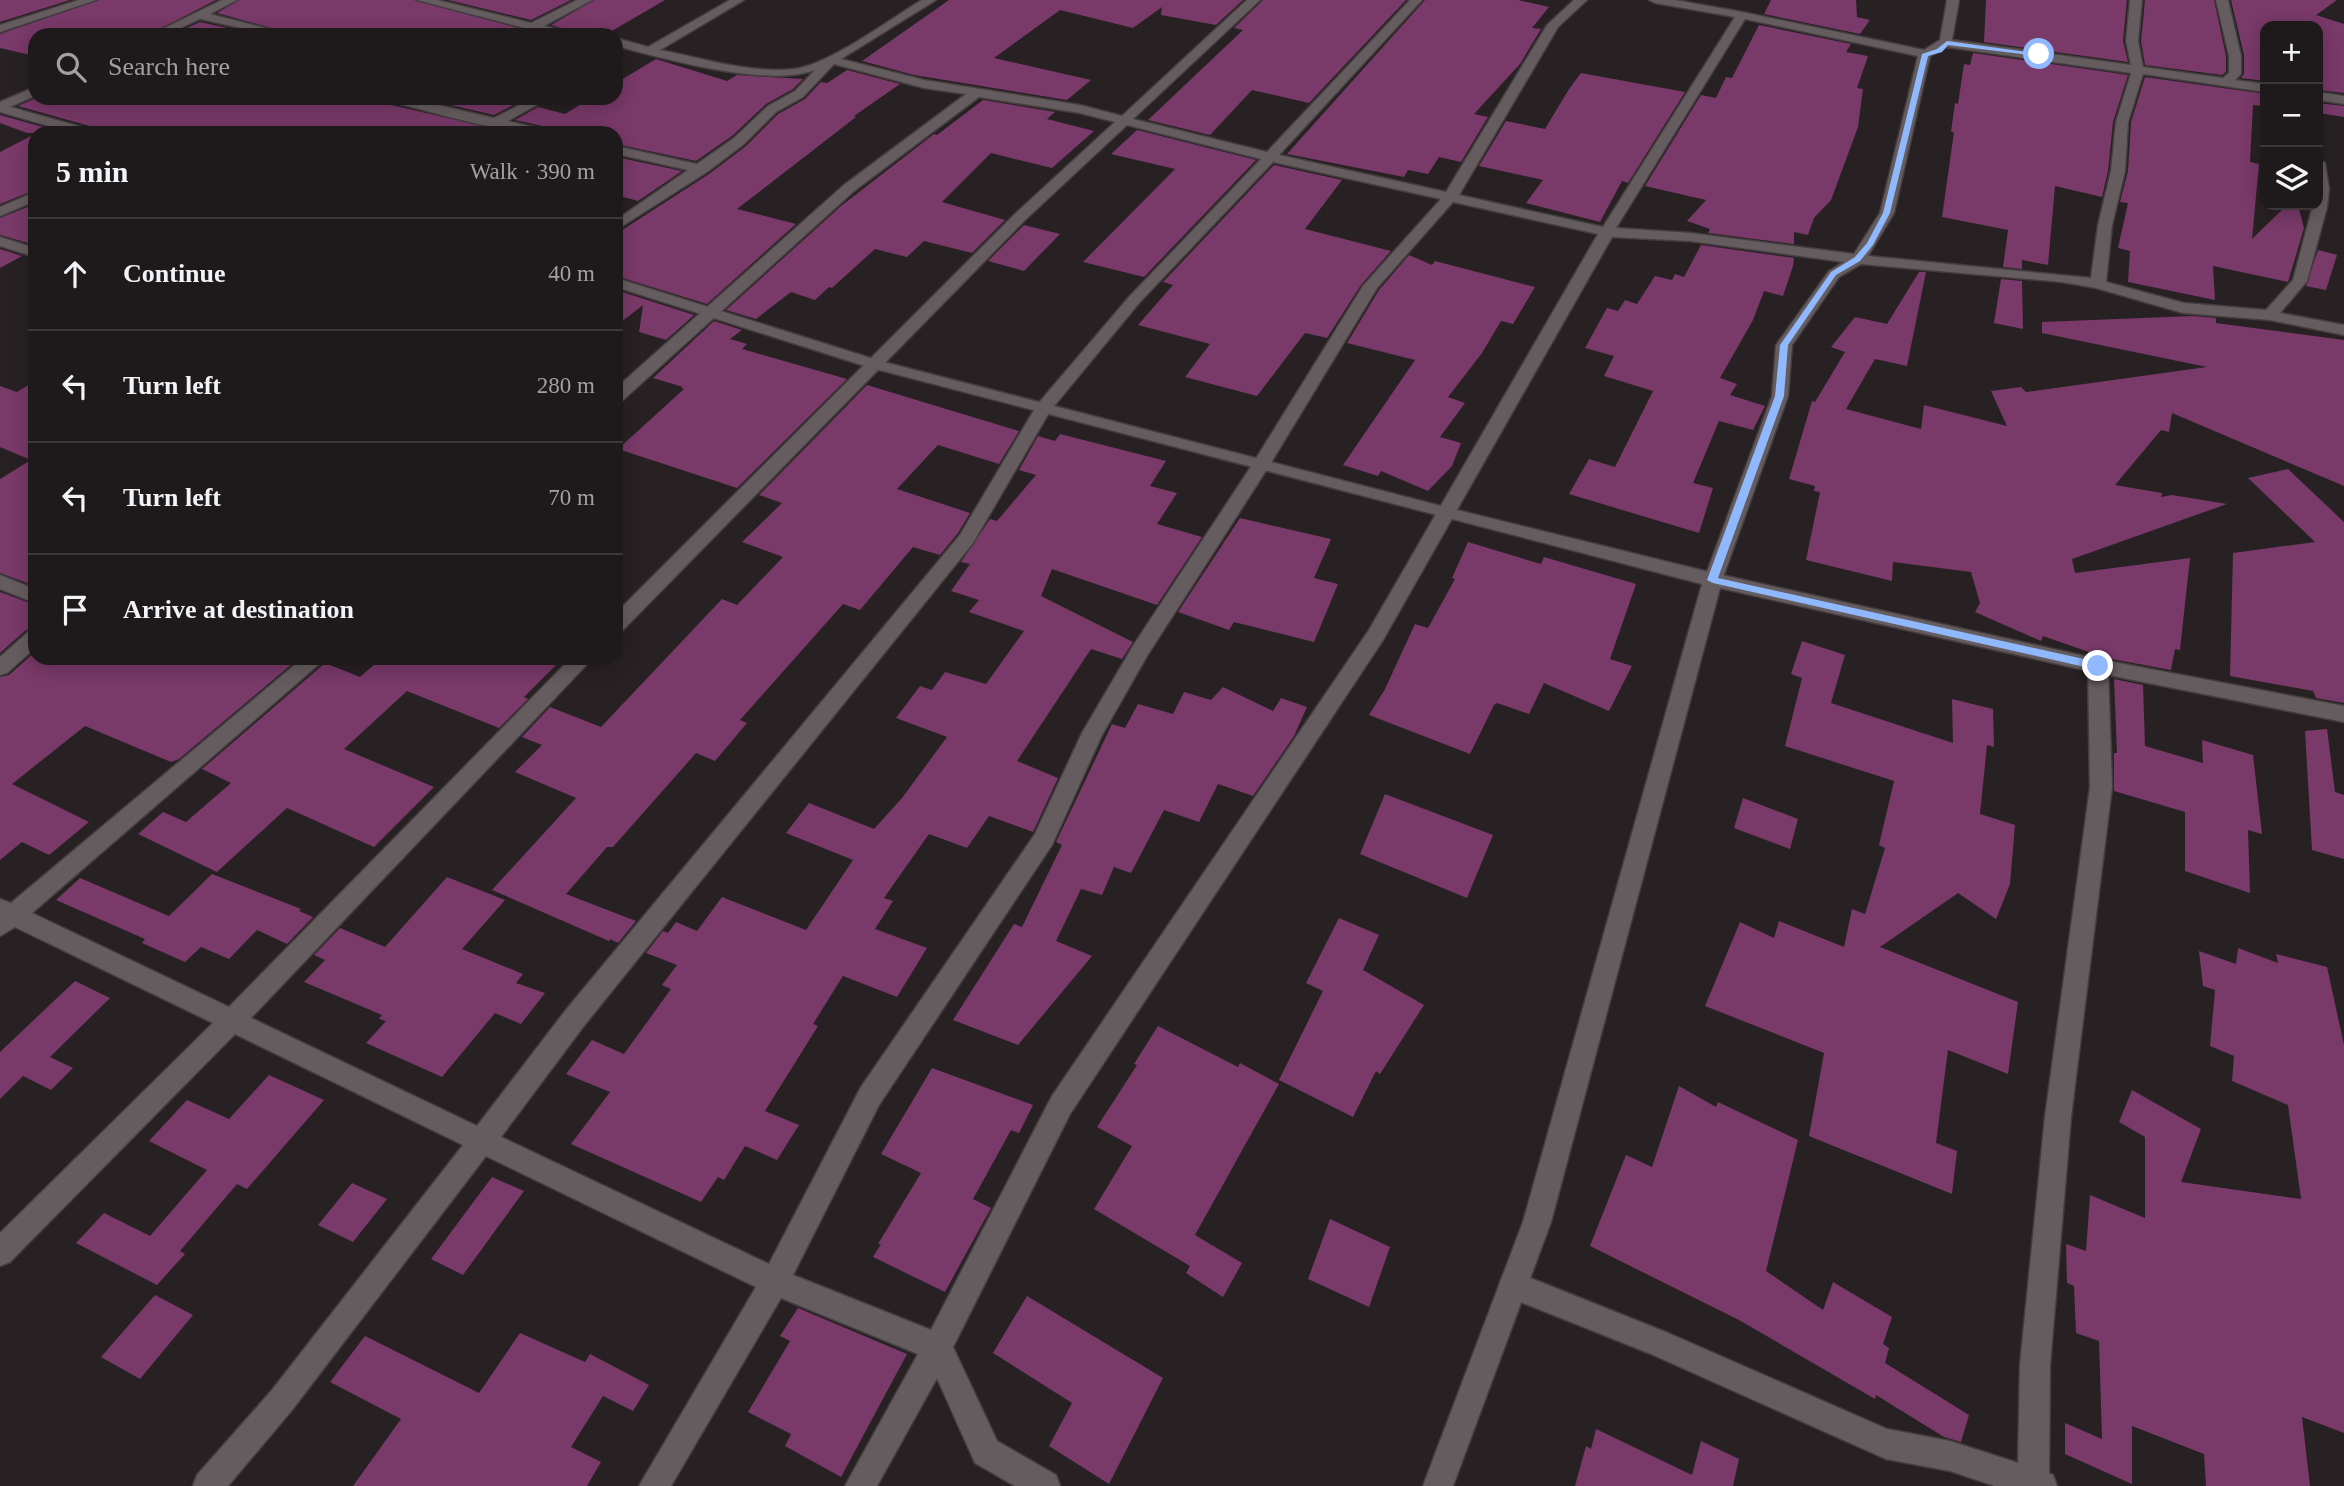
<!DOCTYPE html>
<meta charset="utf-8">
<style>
:root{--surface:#1e191a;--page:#2b2627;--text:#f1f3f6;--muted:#a1a0a2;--line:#3c3839}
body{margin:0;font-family:"Times New Roman",serif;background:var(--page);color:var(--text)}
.controls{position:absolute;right:21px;top:21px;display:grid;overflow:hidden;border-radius:14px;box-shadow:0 4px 18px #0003}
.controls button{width:63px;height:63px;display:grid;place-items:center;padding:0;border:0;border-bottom:2px solid var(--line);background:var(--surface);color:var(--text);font:35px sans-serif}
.stop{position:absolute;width:21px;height:21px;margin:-16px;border:5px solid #90b8fd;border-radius:50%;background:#fff}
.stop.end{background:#90b8fd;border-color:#fff;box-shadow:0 2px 7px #0008}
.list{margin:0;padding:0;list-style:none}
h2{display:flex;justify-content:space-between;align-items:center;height:91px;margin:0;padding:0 28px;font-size:30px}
h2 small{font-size:23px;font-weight:400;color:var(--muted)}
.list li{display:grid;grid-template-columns:46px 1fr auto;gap:21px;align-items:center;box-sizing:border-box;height:112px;padding:0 28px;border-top:2px solid var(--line)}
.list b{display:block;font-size:26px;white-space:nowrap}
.list em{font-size:23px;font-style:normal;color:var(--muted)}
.icon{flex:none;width:38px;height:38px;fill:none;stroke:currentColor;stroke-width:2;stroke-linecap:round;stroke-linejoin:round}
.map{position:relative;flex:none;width:2344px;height:1486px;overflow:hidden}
.search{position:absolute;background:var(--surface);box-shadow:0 4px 18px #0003;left:28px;top:28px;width:595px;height:77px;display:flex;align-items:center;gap:18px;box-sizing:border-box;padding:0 24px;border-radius:21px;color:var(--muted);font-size:26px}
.panel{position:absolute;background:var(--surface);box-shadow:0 4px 18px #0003;left:28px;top:126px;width:595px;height:539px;border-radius:21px}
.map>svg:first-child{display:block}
.building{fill:#793969}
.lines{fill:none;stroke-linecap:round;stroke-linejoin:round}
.minor-casing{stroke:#443d3f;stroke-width:3}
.tertiary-casing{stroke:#443d3f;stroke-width:3}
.minor{fill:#655c5f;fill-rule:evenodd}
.tertiary{fill:#655c5f;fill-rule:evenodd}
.route{fill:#90b8fd}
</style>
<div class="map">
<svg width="2344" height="1486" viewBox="0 0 2344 1486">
<rect width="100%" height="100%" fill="#282123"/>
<!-- building -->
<path class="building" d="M0,0H70L0,22Z
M99,0H216L148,35H35V56L0,48V34Z
M239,0H414L544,35H296L217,13Z
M448,0H571L531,20Z
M594,0H665L605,35H586L551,25Z
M949,0H1243L1216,25L1161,15L1162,7L1133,28L1060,10L994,58L1091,80L1067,100L914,75L862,61Z
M1263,0H1406L1309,103L1252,90L1210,135L1148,120L1243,30L1234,28Z
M1425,0H1518L1549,7L1532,28L1541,29L1520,64L1474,114L1488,117L1461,162L1439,157L1428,174L1408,170L1404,177L1287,154Z
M1771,0H1856L1857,17L1870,20L1860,34L1764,14Z
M1986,0H2127L2123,41L2128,62L1984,42Z
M2145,0H2214L2226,56V72L2222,75L2145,65L2141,41Z
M2231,0H2337L2316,15L2344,24V93L2318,90V26H2265V81L2241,78L2244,74V55Z
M200,22L259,35H171Z
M1759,25L1851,44L1846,52L1868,56L1857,88L1863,89L1858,127L1831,200L1814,218L1808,235L1794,232V244L1708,233L1710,229L1687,221L1706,200L1645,186L1701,95L1716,98L1726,77L1732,78Z
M1973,53L2128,75L2113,122L2108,171L2102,197L2055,186L2048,265L2022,260V269L2003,267L2008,230L1942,217L1954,132H1951L1955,103L1958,104L1964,64L1970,65Z
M656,59L727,81L737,75L803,79L793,89L766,104L732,136L696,161L616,144V133H549L547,127L515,120L538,107L565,114L591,98H616V83Z
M847,70L900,84L854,116L856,117L737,209L796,224L707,304L616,276V234L709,174L746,146L778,114L805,99L821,82L827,83Z
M1581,73L1685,92L1628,183L1622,181L1600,222L1526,203L1543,180L1479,166L1506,121L1545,129L1569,89Z
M2145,77L2265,94V106L2253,105L2250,162L2259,164L2252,239L2287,205H2298L2304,228L2288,282L2213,266L2215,300L2128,282L2130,251L2118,248L2128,203L2120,202L2128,171L2131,122Z
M36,98H383L387,104L513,133H95L93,127L18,106Z
M420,98H500L519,102L494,115Z
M983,100L1055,112L1047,119L1094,131L1052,168L991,153L942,202L1005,220L972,253L924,241L907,257L875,249L832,288L829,287L815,300L791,292L756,319L726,310L841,206L934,134L937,135Z
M2318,103L2344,106V117L2318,113Z
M0,115L64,133H27L0,123Z
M1137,130L1256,160L1144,277L1083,262L1175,169L1111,154Z
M35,134V190L0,204V152Z
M616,157L682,171L638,201L616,195Z
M1274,165L1342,180L1305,229L1391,251L1361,285L1327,338L1305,333L1257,396L1185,377L1210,344L1138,325L1173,285L1163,282Z
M35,204V245L0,235V218Z
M1024,225L1060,234L1024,271L988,261Z
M1701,245L1794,258L1793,266L1783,296L1764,291L1753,320L1720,378L1737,384L1730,395L1765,406L1753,430L1719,421L1693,483L1713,488L1699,533L1569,494L1589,459L1615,467L1653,391L1604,376L1614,356L1585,348L1607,308L1618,311L1625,300L1637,304L1655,276L1672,280L1675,274L1684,277Z
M0,249L22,256L0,268Z
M2318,250L2337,255L2326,290L2306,286Z
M1409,255L1432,265L1435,261L1535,287L1513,324L1501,321L1482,353L1448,397L1465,403L1440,437L1461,443L1452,466L1428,491L1381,471L1378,476L1343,465L1415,360L1347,343L1379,290Z
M1919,272H1926L1907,366L1875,359L1846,409L1921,429L1924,405L2007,426L1991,391L2021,387L2026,392L2207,367L2042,333V322L2193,316L2216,318V323L2344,340V486L2172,413L2169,432L2161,430L2115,485L2162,493L2161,497L2172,495L2227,504L2072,559L2075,573L2190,558L2180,650L2175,649L2171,670L2106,658L2043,636L2041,641L1975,612L1980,603L1971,572L1893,562L1892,581L1806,560L1820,492L1814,491L1815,486L1789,479L1812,401L1815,402L1845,352L1831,347L1855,317L1887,324Z
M2001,279L2022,281L2023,329L1994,323Z
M616,290L694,315L666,340L639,332L643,305L616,326Z
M714,321L742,330L730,339L747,344L742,349L847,379L737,488L618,449L684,389L681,388L683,387L653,378Z
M35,381V586L0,573V479L31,460L0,447V386L17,392Z
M867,385L1019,431L999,464L938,445L897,489L970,513L958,533L940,555L913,547L860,610L843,604L740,720L747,723L715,761L696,753L613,847H607L566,894L636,921L618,943L610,939L609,941L492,890L576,798L515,772L542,745L522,737L550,707L601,727L722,599L737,605L783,557L742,542L782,503L759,495Z
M1060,434L1166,461L1150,486L1177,493L1157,524L1202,537L1157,605L1052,569L1041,596L1133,642L1122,659L1091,649L1017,761L1058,778L1033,832L989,816L967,848L929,834L884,898L893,901L875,929L927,948L897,997L843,976L813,1024L818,1026L765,1111L799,1125L777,1160L745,1146L724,1180L718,1177L701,1202L571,1144L610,1092L566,1074L592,1040L624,1054L671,989L662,985L677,965L646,953L663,931L668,933L676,922L697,931L722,897L806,930L853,860L786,833L809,803L874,829L902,798L947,737L896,718L920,686L932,690L945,672L986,684L1024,631L969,612L979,600L951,591L970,564L961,562L990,519L997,521L1036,475L1019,470L1038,436L1055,441Z
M2288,469L2344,522V703L2316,698L2313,691L2230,676L2233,553L2315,542L2248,478Z
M1240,518L1331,539L1314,578L1338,584L1314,642L1234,622L1229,630L1178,612Z
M1468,542L1541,564L1544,557L1636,584L1610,659L1632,666L1609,711L1544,683L1529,714L1497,703L1494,705L1470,754L1369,715L1385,689L1415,624L1428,628L1455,579L1452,578Z
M0,592L35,605V628L26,630L0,653Z
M1802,641L1845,655L1831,703L1953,743L1952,699L1993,709L1994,747L1987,745L1980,814L2015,825L2010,884L1996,919L1958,893L1880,947L2018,1002L2008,1074L1948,1050L1936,1143L1957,1151L1952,1194L1809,1136L1824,1053L1705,1006L1740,922L1774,938L1779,921L1844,947L1852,909L1865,914L1885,848L1879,845L1894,781L1785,746L1802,678L1791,674Z
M35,652V658H299L179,759L171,762L85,726L12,784L89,822L49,855L22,842L0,860V677L9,675Z
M382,658H563L524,697L528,699L499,728L407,691L344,749L434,787L374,847L287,808L217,872L138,834L163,812L186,822L231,783L202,769L325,663L360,677Z
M2114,679L2143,685L2145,746L2203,763L2202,740L2253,755L2262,834L2248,830L2250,893L2185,871V812L2114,791V753H2117Z
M1223,687L1273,711L1281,698L1307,707L1294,736L1253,796L1218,784L1199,822L1164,810L1131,873L1114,867L1102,895L1081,889L1056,941L1092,956L1018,1045L953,1020L1014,924L1022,927L1062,845L1056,842L1112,724L1125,728L1138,704L1173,714L1184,692L1211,700Z
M2327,729L2335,792L2344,795V859L2312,850L2305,731Z
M1385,794L1493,835L1467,898L1360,854Z
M1743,798L1798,819L1790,849L1734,828Z
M212,874L301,909L299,911L313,917L287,944L257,930L229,959L201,947L185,962L142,943L145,939L56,900L80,878L169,916Z
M447,877L505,900L462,949L523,974L516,983L545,993L521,1024L495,1013L442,1077L366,1043L386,1021L379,1019L382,1015L304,982L325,960L314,955L340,928L385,947Z
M1339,918L1379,935L1363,970L1424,1005L1380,1074L1376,1071L1353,1117L1279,1080L1323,991L1306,983Z
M2238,948L2278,963L2276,954L2327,967L2344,1045V1433L2302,1417L2310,1486H2206L2204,1454L2132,1426V1484L2065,1454V1423L2102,1439L2099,1341L2076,1333L2074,1286L2067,1283L2066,1244L2086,1251L2090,1195L2145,1218V1137L2119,1122L2132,1090L2201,1129L2181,1182L2301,1199L2288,1105L2232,1081L2234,1056L2210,1046L2215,990L2203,986L2199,951L2236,964Z
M75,981L110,998L50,1057L73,1068L51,1090L23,1076L0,1099V1052Z
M1158,1026L1238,1067L1240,1063L1279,1084L1195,1235L1242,1263L1223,1297L1186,1273L1190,1266L1094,1209L1132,1146L1097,1127L1137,1065L1134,1064Z
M932,1068L1033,1105L1019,1133L1011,1130L973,1199L991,1208L945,1292L873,1257L881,1244H878L921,1173L881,1154Z
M269,1075L324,1100L247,1189L237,1184L180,1251L185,1254L157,1285L76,1243L104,1213L150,1236L207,1170L149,1141L187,1100L229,1119Z
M1679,1086L1716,1107L1718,1102L1798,1140L1766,1271L1823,1310L1833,1282L1892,1317L1883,1344L1889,1348L1885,1363L1969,1415L1961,1442L1944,1437L1876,1395L1875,1399L1739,1320L1590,1246L1626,1155L1652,1167Z
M492,1177L524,1191L463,1275L431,1259Z
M352,1183L387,1199L353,1242L318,1225Z
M1330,1219L1390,1247L1369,1307L1308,1279Z
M155,1295L193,1315L140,1379L101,1357Z
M1027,1296L1163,1378L1109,1484L1049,1446L1072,1403L993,1353Z
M798,1308L907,1354L841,1477L785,1446L791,1434L748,1412L790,1341L780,1336Z
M520,1333L585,1362L590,1354L649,1385L633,1411L603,1396L571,1447L601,1462L587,1486H353L401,1419L330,1382L365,1336L479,1393Z
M1596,1429L1692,1475L1701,1441L1739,1459L1733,1486H1575L1586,1446L1591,1449Z"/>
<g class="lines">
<!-- minor casing -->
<g class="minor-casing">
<path id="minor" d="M79,0H96L0,32V25Z
M222,0H237L210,14L293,35H271L200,19L165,35H150Z
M417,0H437L531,23L577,0H592L544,26L583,35H557L532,30Z
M730,0H744L660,50C702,58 751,74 794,69C829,65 890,19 922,0H936L841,59L924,80L1080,105L1122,116L1247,0H1260L1133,119L1267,152L1410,0H1422L1279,155L1446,192L1547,25L1574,0H1587L1558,27L1459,195L1603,227L1735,17L1655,3L1649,0H1675L1742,12L1924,50L1940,40L1947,0H1959L1952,40L2131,65L2126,41L2130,0H2142L2138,41L2143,67L2223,78L2229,73V56L2216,0H2228L2241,56V74L2235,80L2265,84V92L2143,74L2128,122L2125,171L2112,225L2106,282L2184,303L2266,310L2293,280L2313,205H2318V159L2325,163L2329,189L2327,207L2307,281L2280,313L2344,325V335L2270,320L2183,313L2096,288L2062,282L1861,264L1839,277L1792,345L1788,396L1722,580L1720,585H1706L1704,580L1772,396L1776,345L1829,271L1844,262L1690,241L1612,237L1383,640L1070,1114L953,1347L997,1441L1056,1475L1060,1486H1015L975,1463L937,1378L877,1486H845L918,1354L781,1298L671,1486H639L756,1287L486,1156L292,1410L228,1486H193L197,1475L272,1390L463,1145L235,1034L10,1262L0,1266V1233L213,1023L15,927L0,936V899L11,903L303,658H326L32,913L229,1007L571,658H593L251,1018L477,1126L565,1011L960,535L1037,405L1129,297L1261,159L1127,125L1025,220L623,630L616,632V613L1015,214L1115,122L1080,113L979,97L854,191L622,401L616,402V388L844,185L966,94L924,88L834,64L803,97L776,112L744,144L707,172L616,230V220L688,170L616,154V146L697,164L734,138L768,106L795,91L815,70C767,88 666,59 616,46V38L648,47ZM1745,19L1918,56L1880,213L1854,254L1690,233L1616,228ZM1947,47L2131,73L2116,122L2111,171L2098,225L2091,278L1868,256L1894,213L1930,56ZM1273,162L1441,199L1363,286L1252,465L1133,646L1082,733L1035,834L861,1087L769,1264L501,1137L583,1027L973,543L1050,411L1139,303ZM1453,202L1598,234L1369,630L1052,1096L931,1330L793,1275L879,1105L1052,845L1102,735L1147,656L1269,466L1377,288Z
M35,87V96L0,111V102Z
M2318,92L2344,96V104L2318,100Z
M386,98H408L494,118L533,98H549L508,121L546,130L547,133C496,133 438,113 388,101Z
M35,192V201L0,216V207Z
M0,237L35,248V257L0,246Z
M0,575L35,589V603L0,589Z
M35,630V648L7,673L0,675V657L28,632Z
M2098,659L2105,661L2108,666L2112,787L2071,1117L2050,1365L2049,1473L2053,1475L2057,1486H1995L1950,1471L1886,1459L1651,1354L1503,1295L1499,1285L1503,1275L1513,1271L1668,1333L1887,1429L1950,1441L2018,1463L2020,1365L2045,1117L2090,787L2088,666L2091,661Z"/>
</g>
<!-- tertiary casing -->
<g class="tertiary-casing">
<path id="tertiary" d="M0,104L92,130L93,133H73L0,112Z
M616,278L880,361L1445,507L1713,573L2098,659L2344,706V722L2098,673L1720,588L1551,1222L1453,1486H1423L1523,1222L1702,584L868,367L616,287Z"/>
</g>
<!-- minor -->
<use href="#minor" class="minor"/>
<!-- tertiary -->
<use href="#tertiary" class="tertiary"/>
</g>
<!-- route -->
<path class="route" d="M1947,41L2042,54L2039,56L1948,45L1942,52L1928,56L1890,213L1873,245L1860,261L1836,275L1788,345L1784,396L1718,578L2102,663L2103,666L2098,670L1713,583L1707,580L1775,396L1780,345L1831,272L1855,257L1867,243L1883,213L1922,54L1937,49Z"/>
</svg>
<div class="controls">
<button>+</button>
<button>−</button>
<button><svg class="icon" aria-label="layers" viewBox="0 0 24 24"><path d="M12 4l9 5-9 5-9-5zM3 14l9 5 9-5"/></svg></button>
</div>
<div class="stop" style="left:2039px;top:54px"></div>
<div class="stop end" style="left:2098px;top:666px"></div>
<div class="search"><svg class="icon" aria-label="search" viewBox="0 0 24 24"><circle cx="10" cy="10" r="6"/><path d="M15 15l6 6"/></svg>Search here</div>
<section class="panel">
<h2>5 min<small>Walk · 390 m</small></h2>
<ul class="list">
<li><svg class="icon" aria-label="ahead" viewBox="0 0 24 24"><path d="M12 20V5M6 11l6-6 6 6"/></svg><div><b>Continue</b></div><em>40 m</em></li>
<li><svg class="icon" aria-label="left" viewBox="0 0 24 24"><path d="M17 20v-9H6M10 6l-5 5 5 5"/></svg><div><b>Turn left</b></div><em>280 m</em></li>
<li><svg class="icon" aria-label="left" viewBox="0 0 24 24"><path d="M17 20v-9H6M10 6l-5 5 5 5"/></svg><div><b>Turn left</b></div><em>70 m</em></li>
<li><svg class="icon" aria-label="arrive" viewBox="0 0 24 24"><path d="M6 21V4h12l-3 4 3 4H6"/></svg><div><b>Arrive at destination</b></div></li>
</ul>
</section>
</div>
